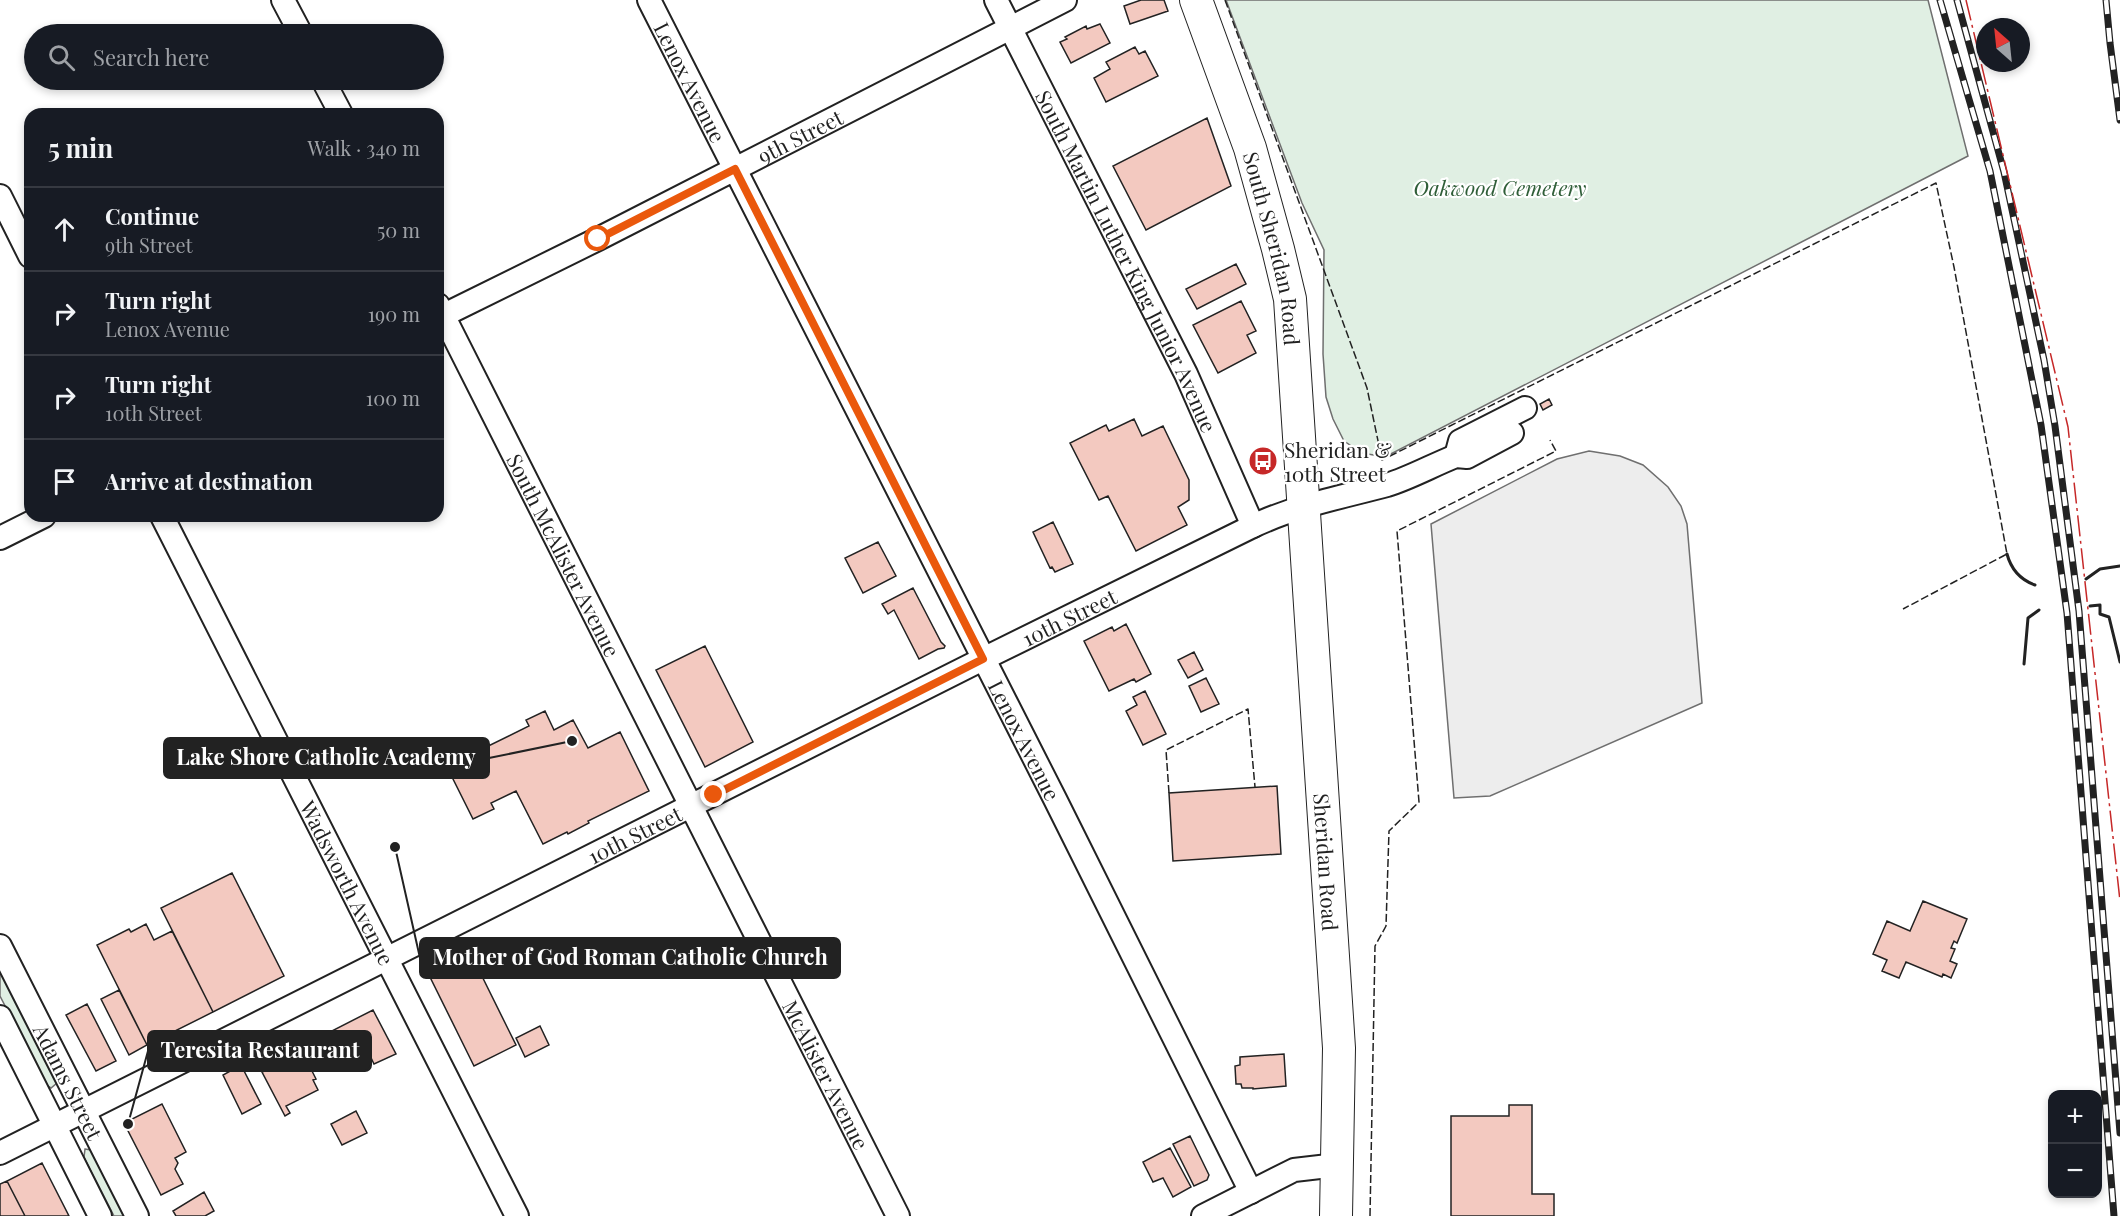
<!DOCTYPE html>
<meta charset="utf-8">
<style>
:root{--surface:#171b24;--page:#20242c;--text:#f1f3f6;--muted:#9ea1a6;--line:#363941}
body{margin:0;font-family:"Playfair Display",serif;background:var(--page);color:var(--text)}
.controls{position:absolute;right:18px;bottom:18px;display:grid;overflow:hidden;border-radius:12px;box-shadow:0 3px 9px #0003}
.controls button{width:54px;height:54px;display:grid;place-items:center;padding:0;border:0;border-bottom:2px solid var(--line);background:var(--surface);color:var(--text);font:30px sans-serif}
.compass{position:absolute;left:1976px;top:18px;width:54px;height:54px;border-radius:50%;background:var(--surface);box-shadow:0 3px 9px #0003;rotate:333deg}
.stop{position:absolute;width:18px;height:18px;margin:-14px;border:4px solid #ea580c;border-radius:50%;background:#fff}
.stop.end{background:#ea580c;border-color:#fff;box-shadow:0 2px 6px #0008}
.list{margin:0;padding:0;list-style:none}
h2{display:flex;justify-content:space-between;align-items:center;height:78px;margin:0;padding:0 24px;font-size:26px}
h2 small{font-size:20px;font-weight:400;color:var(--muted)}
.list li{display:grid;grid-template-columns:39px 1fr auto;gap:18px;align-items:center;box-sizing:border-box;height:84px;padding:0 24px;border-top:2px solid var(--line)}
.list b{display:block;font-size:22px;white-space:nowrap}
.list p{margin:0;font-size:20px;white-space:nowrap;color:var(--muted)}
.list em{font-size:20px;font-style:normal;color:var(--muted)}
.icon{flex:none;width:33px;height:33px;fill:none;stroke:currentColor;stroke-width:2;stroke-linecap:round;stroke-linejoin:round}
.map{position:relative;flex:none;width:2120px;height:1216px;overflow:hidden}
.search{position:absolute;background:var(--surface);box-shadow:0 3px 9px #0003;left:24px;top:24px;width:420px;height:66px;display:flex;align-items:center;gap:15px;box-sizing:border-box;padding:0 21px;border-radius:33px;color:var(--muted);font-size:22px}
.panel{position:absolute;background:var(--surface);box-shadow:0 3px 9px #0003;left:24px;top:108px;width:420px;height:414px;border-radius:18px}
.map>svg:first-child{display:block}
.green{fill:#e0efe3;stroke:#6f6f6f;stroke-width:1.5}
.parking{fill:#ededed;stroke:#6f6f6f;stroke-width:1.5}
.building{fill:#f3c9c0;stroke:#222;stroke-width:1.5}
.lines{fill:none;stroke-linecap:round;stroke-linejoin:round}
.minor-casing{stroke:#222;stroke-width:26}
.highway-casing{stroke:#222;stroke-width:34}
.minor{stroke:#fff;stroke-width:22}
.highway{stroke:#fff;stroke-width:32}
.rail-casing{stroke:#222;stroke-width:7}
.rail{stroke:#fff;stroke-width:4.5;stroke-dasharray:14;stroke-linecap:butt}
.fence{stroke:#222;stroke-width:1.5;stroke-dasharray:8 3;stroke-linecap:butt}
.wall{stroke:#222;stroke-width:3}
.power{stroke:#c62828;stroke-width:1.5;stroke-dasharray:21 4.5 3 4.5;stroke-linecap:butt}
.route{stroke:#ea580c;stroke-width:8}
.labels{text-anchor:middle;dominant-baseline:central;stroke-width:4.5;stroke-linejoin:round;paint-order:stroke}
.street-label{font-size:21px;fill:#222;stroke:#fff}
.park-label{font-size:21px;font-style:italic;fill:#2f5e38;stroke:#fff}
.poi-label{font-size:21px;fill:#222;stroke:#fff;text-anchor:start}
.leader{fill:none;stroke:#222;stroke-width:2}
.callout-dot{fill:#222;stroke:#fff;stroke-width:2}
.callout{fill:#222;stroke:#222;stroke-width:2}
.callout-label{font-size:22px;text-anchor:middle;font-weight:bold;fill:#fff}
</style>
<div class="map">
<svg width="2120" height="1216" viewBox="0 0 2120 1216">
<rect width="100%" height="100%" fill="#fff"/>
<!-- green -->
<path class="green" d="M1226,0H1928L1968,156L1385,457L1362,453L1344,441L1333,419L1326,397L1323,354L1324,250L1302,203Z
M0,967L57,1083L51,1088L46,1085L0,996Z
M85,1149L91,1150L124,1216H114L84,1157Z"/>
<!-- parking -->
<path class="parking" d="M1589,451L1620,456L1643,465L1668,487L1681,506L1687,524L1702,703L1490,796L1454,798L1431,524L1557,459Z"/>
<!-- building -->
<path class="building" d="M1141,0H1164L1168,11L1130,24L1124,6Z
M1100,24L1110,43L1071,63L1060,42L1067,39L1065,37L1086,26L1087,29Z
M1135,47L1139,54L1145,51L1158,76L1106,102L1094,78L1110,69L1106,62Z
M1207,118L1231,186L1146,230L1113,166Z
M1236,264L1246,284L1197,309L1186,289Z
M1241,301L1256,331L1247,335L1256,353L1218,373L1193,325Z
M1549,399L1552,405L1543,410L1540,404Z
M1134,419L1142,436L1163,426L1189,480V500L1178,507L1187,525L1136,551L1108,496L1099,500L1070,443L1106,425L1109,431Z
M1053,522L1073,564L1055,572L1052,567L1050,568L1033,532Z
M878,542L896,576L863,593L845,558Z
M913,588L941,642L945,646L944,648L938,649L919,659L894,610L888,614L882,604Z
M1126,624L1151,674L1136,682L1134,679L1109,691L1084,641L1112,627L1114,631Z
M705,646L753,742L705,767L656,670Z
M1194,652L1203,670L1188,678L1178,660Z
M1206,678L1219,704L1201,712L1189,686Z
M1145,691L1166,734L1143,745L1126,711L1137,705L1133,697Z
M545,711L554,730L573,720L588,748L620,732L649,791L588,821L589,823L568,834L567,832L543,844L516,791L491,803L494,809L473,819L444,761L465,750L468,756L529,726L526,720Z
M1277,786L1281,854L1173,861L1169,793Z
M232,873L284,976L213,1012L161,908Z
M1923,901L1967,919L1957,943L1954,941L1951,948L1955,949L1950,961L1957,964L1951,978L1943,974L1942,977L1906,962L1899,978L1882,971L1887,960L1873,954L1887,921L1910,931Z
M146,924L154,940L172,931L213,1012L147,1045L97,945L129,929L131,932Z
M469,950L516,1045L474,1066L427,971Z
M119,990L147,1045L129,1055L101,999Z
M87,1004L116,1061L96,1071L66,1015Z
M373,1010L396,1054L374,1064L365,1045L358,1048L355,1042L329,1054L320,1037Z
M540,1026L549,1045L525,1057L516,1038Z
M297,1041L316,1079L313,1080L318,1090L286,1106L290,1113L285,1116L262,1072L269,1069L263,1057Z
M1284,1054L1286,1086L1253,1089V1088H1242L1241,1084H1236L1235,1066L1240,1065V1057Z
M241,1065L261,1104L242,1114L223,1075Z
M162,1104L186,1152L175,1158L178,1163L175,1169L183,1184L161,1195L124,1123Z
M1509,1105H1532V1194H1554V1216H1451V1116H1509Z
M356,1111L367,1133L342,1145L331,1124Z
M1190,1136L1209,1175L1207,1180L1194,1186L1173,1144Z
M1170,1148L1191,1187L1173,1197L1163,1178L1153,1182L1143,1162Z
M42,1163L69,1216H25L7,1181Z
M7,1181L25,1216H0V1184Z
M204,1192L214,1211L205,1216H176L173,1211Z"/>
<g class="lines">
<!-- minor casing -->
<g class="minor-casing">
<g id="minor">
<path d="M283,0L301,34"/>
<path id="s1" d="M649,0L1055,799L1251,1192"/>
<path id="s2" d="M996,0L1186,374L1253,526"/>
<path d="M323,80L341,114"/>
<path d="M0,196L30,256"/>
<path id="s3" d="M438,305L898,1216"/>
<path id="s4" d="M438,318L598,239L1065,0"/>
<path d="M1456,456L1460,441L1525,408"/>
<path id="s5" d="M162,516L517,1216"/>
<path d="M0,538L44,516"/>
<path id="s6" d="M0,946L137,1216"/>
<path d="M0,1017L100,1216"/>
<path id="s7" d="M0,1153L983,659L1253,526C1295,506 1342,497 1387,485C1410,478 1433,465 1456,456L1467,457L1512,433"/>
<path d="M1203,1216L1294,1170L1337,1165"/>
</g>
</g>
<!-- highway casing -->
<g class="highway-casing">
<g id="highway">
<path id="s8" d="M1196,0L1250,148L1278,249L1290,299L1339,1048L1336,1216"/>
</g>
</g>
<!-- minor -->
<use href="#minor" class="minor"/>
<!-- highway -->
<use href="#highway" class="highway"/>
<!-- rail casing -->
<g class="rail-casing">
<path id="rail" d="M1940,0L1990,171L2041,425L2067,613L2114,1216
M1957,0L2004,172L2044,360L2055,426L2079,611L2120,1133
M2106,0L2110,43L2120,120"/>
</g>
<!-- rail -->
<use href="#rail" class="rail"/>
<!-- fence -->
<path class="fence" d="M1225,0L1367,388L1382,460L1936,183L1954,267L2007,554L1903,609
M1169,793L1166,750L1248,709L1255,787
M1370,1216L1375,946L1386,926L1389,831L1419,802L1397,531L1556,451L1550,440"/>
<!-- wall -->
<path class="wall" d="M2007,554C2011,569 2021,580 2035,585
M2086,579L2100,569L2120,566
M2090,606L2100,605V614L2109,617L2120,662
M2024,664L2028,618L2039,610"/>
<!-- power -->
<path class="power" d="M1966,0L2068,427L2120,901"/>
</g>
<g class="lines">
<!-- route -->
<path class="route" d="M598,239L735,169L983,659L714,795"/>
</g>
<!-- icons -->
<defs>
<g id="bus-disc" transform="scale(1.5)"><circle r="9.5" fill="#c62828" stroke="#fff"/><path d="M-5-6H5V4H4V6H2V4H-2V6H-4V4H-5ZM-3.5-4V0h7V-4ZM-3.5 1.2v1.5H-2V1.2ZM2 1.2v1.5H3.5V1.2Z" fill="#fff"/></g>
</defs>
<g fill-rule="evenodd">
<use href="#bus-disc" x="1263" y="461"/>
</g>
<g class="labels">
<!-- street labels -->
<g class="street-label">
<text stroke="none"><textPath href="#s1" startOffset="92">Lenox Avenue</textPath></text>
<text stroke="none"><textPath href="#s4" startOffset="405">9th Street</textPath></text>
<text stroke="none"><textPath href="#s8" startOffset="261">South Sheridan Road</textPath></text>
<text stroke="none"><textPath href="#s2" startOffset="292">South Martin Luther King Junior Avenue</textPath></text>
<text stroke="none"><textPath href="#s3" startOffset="280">South McAlister Avenue</textPath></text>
<text stroke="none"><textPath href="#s7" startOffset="1196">10th Street</textPath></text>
<text stroke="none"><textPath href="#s1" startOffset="830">Lenox Avenue</textPath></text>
<text stroke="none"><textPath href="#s7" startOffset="710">10th Street</textPath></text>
<text stroke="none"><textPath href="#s8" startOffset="878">Sheridan Road</textPath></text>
<text stroke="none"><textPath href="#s5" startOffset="411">Wadsworth Avenue</textPath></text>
<text stroke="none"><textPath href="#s3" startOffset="862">McAlister Avenue</textPath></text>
<text stroke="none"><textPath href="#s6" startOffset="152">Adams Street</textPath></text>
</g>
<!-- park labels -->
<g class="park-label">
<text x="1500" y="187">Oakwood Cemetery</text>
</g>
<!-- poi labels -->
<g class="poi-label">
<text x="1284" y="449">Sheridan &amp;<tspan x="1284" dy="24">10th Street</tspan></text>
</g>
</g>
<!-- callouts -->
<path class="leader" d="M572 741L489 758M395 847L420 958M128 1124L148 1051"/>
<g class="callout-dot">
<circle cx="572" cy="741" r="6"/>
<circle cx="395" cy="847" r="6"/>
<circle cx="128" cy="1124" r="6"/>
</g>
<g class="callout">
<rect x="164" y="738" width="325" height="40" rx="6"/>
<rect x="420" y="938" width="420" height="40" rx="6"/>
<rect x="148" y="1031" width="223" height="40" rx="6"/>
</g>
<g class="callout-label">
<text x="326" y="765">Lake Shore Catholic Academy</text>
<text x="630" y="965">Mother of God Roman Catholic Church</text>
<text x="260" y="1058">Teresita Restaurant</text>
</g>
</svg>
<div class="controls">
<button>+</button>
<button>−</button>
</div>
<svg class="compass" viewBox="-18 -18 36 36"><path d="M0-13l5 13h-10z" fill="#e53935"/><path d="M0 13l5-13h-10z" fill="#9ea1a6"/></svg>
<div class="stop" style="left:598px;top:239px"></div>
<div class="stop end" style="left:714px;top:795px"></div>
<div class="search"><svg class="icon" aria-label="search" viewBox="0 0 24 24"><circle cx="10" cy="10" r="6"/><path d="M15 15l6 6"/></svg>Search here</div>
<section class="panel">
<h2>5 min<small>Walk · 340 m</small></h2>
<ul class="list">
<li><svg class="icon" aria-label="ahead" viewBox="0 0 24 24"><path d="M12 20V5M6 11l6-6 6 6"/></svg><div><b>Continue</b><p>9th Street</p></div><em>50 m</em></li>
<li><svg class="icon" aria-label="right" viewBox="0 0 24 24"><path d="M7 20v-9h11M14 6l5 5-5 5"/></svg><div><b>Turn right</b><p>Lenox Avenue</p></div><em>190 m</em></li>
<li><svg class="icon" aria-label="right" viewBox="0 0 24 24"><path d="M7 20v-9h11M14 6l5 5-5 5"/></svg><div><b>Turn right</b><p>10th Street</p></div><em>100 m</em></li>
<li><svg class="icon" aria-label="arrive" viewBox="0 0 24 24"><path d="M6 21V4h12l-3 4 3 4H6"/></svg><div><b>Arrive at destination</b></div></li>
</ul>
</section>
</div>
